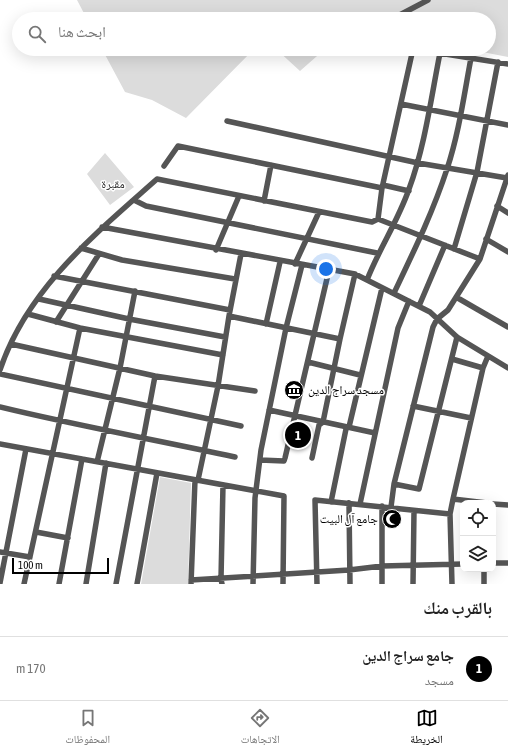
<!DOCTYPE html>
<html lang="ar">
<meta charset="utf-8">
<style>
:root{--surface:#fff;--page:#f2f2f2;--text:#222;--muted:#767676;--line:#e0e0e0;--accent:#000}
body{margin:0;font-family:"Asap Condensed","Noto Naskh Arabic",sans-serif;background:var(--page);color:var(--text);direction:rtl}
.controls{position:absolute;right:12px;bottom:12px;display:grid;overflow:hidden;border-radius:8px;box-shadow:0 4px 16px #0002}
.controls button{width:36px;height:36px;display:grid;place-items:center;padding:0;border:0;border-bottom:1px solid var(--line);background:var(--surface);color:var(--text);font:20px sans-serif}
.scale{position:absolute;left:12px;bottom:10px;width:97px;box-sizing:border-box;padding-left:4px;border:2px solid #000;border-top:0;font-size:11px;line-height:14px;white-space:nowrap;color:#000;-webkit-text-stroke:3px #fff;paint-order:stroke}
.you{position:absolute;left:326px;top:269px;width:14px;height:14px;margin:-10px;border:3px solid #fff;border-radius:50%;background:#1a73e8;box-shadow:0 0 0 6px #1a73e833}
.badge{display:grid;place-items:center;width:26px;height:26px;border-radius:50%;background:var(--accent);color:#fff;font-size:13px;font-weight:700}
.pin{position:absolute;translate:-50% -50%;border:2px solid #fff;box-shadow:0 1px 4px #0006}
.list{margin:0;padding:0;list-style:none}
h2{display:flex;justify-content:space-between;align-items:center;height:52px;margin:0;padding:0 16px;font-size:17px}
h2 small{font-size:13px;font-weight:400;color:var(--muted)}
.list li{display:grid;grid-template-columns:26px 1fr auto;gap:12px;align-items:center;box-sizing:border-box;height:64px;padding:0 16px;border-top:1px solid var(--line)}
.list b{display:block;font-size:15px;white-space:nowrap}
.list p{margin:0;font-size:13px;white-space:nowrap;color:var(--muted)}
.list em{font-size:13px;font-style:normal;color:var(--muted)}
.icon{flex:none;width:22px;height:22px;fill:none;stroke:currentColor;stroke-width:2;stroke-linecap:round;stroke-linejoin:round}
.map{position:relative;flex:none;width:508px;height:584px;overflow:hidden;direction:ltr}
.search{position:absolute;background:var(--surface);box-shadow:0 4px 16px #0002;left:12px;right:12px;top:12px;height:44px;display:flex;align-items:center;gap:10px;box-sizing:border-box;padding:0 14px;border-radius:22px;color:var(--muted);font-size:15px}
.sheet{height:116px;background:var(--surface)}
nav{display:flex;justify-content:space-around;align-items:center;box-sizing:border-box;height:56px;border-top:1px solid var(--line);background:var(--surface);font-size:11px;color:var(--muted)}
nav a{display:grid;justify-items:center;gap:2px}
nav .on{color:var(--accent)}
.map>svg:first-child{display:block}
.green{fill:#dcdcdc}
.lines{fill:none;stroke-linecap:round;stroke-linejoin:round}
.street{stroke:#555;stroke-width:5.5}
.labels{text-anchor:middle;dominant-baseline:central;stroke-width:3;stroke-linejoin:round;paint-order:stroke}
.park-label{font-size:12px;fill:#333;stroke:#fff}
.poi-label{font-size:12px;fill:#000;stroke:#fff;text-anchor:start}
</style>
<div class="map">
<svg width="508" height="584" viewBox="0 0 508 584">
<rect width="100%" height="100%" fill="#fff"/>
<!-- green -->
<path class="green" d="M77,0H508V57L467,49H489V19H87Z
M102,49H254L186,118L152,100L125,92Z
M276,49H325L300,71Z
M105,153L134,187L110,205L87,174Z
M160,477L191,483L188,584H141Z"/>
<g class="lines">
<!-- street -->
<path class="street" d="M392,19L428,0
M414,49L508,64
M401,104L508,125
M227,121L418,163L507,178
M164,166L178,146L382,188
M383,185L409,191
M134,200L146,206L377,253
M264,201L271,165
M497,206L508,213
M378,219L480,259
M102,227L355,274L367,280C379,249 398,221 409,189C425,146 431,98 440,53
M486,239L508,252
M81,248L122,260L235,279
M454,249L477,172L498,62
M216,250L239,196
M241,254L229,316L340,339L355,274
M295,264L319,212
M54,276L230,310
M367,280L430,312L457,337L508,368
M394,293C413,253 433,212 447,169C459,133 464,95 471,58
M456,297L508,327
M39,299L129,319L225,337
M419,306L445,245
M28,314L80,328L223,355
M56,322L99,254
M266,324L280,262
M11,344L155,376L255,391
M452,359L483,368
M308,362L360,375
M0,370C27,289 95,234 157,179L372,222L378,219L382,188L413,49
M0,374L241,426
M413,406L471,418
M0,407C78,426 157,440 235,457
M269,410L375,433
M0,444L284,496L283,584
M312,458L319,425L323,422L340,339
M260,460L284,461L285,458L329,270
M97,462L120,368L135,291
M198,480L218,386L229,316
M394,484L419,489L457,337
M453,499L487,503
M331,502L346,429L349,427L382,288
M349,503L350,584
M360,504L398,328L409,301
M493,504L508,505
M382,506V584
M391,507L394,484L433,327L437,319L448,310L480,259L508,175
M36,532L68,538
M0,552L30,557
M493,563H508
M484,569V584
M191,580L349,570L382,566L463,564
M0,583L26,449
M24,584L80,328
M59,584L82,459
M86,584L106,463
M116,584L155,376
M137,584L157,473
M191,584L195,480
M222,584L221,579L223,485
M253,584L255,498L261,450L286,328L302,265
M317,584L315,500L450,514
M413,584L414,511
M452,584L450,514L453,499L483,368L488,356"/>
</g>
<!-- icons -->
<defs>
<g id="museum-disc" transform="scale(1)"><circle r="9.5" fill="#000" stroke="#fff"/><path d="M0-6L6-3V-2H-6V-3ZM-5-1h2V3h-2ZM-1-1h2V3h-2ZM3-1h2V3H3ZM-6 4H6V6H-6Z" fill="#fff"/></g>
<g id="mosque-disc" transform="scale(1)"><circle r="9.5" fill="#000" stroke="#fff"/><path d="M3.5-4.9A6 6 0 1 0 3.5 4.9A5 5 0 1 1 3.5-4.9Z" fill="#fff"/></g>
</defs>
<g fill-rule="evenodd">
<use href="#museum-disc" x="294" y="390"/>
<use href="#mosque-disc" x="392" y="519"/>
</g>
<g class="labels">
<!-- park labels -->
<g class="park-label">
<text x="113" y="184">مقبرة</text>
</g>
<!-- poi labels -->
<g class="poi-label">
<text x="308" y="390">مسجد سراج الدين</text>
<text x="378" y="519" text-anchor="end">جامع آل البيت</text>
</g>
</g>
</svg>
<div class="controls">
<button><svg class="icon" aria-label="locate" viewBox="0 0 24 24"><circle cx="12" cy="12" r="6"/><path d="M12 2v4M12 18v4M2 12h4M18 12h4"/></svg></button>
<button><svg class="icon" aria-label="layers" viewBox="0 0 24 24"><path d="M12 4l9 5-9 5-9-5zM3 14l9 5 9-5"/></svg></button>
</div>
<div class="scale">100 m</div>
<div class="you"></div>
<div class="pin badge" style="left:298px;top:435px">1</div>
<div class="search"><svg class="icon" aria-label="search" viewBox="0 0 24 24"><circle cx="10" cy="10" r="6"/><path d="M15 15l6 6"/></svg>ابحث هنا</div>
</div>
<section class="sheet">
<h2>بالقرب منك<small></small></h2>
<ul class="list">
<li><span class="badge">1</span><div><b>جامع سراج الدين</b><p>مسجد</p></div><em>170 m</em></li>
</ul>
</section>
<nav>
<a class="on"><svg class="icon" aria-label="map" viewBox="0 0 24 24"><path d="M3 6l6-2 6 2 6-2v14l-6 2-6-2-6 2zM9 4v14M15 6v14"/></svg>الخريطة</a>
<a><svg class="icon" aria-label="directions" viewBox="0 0 24 24"><path d="M12 3l9 9-9 9-9-9zM9 14v-3h6M13 9l2 2-2 2"/></svg>الاتجاهات</a>
<a><svg class="icon" aria-label="saved" viewBox="0 0 24 24"><path d="M7 4h10v16l-5-4-5 4z"/></svg>المحفوظات</a>
</nav>
